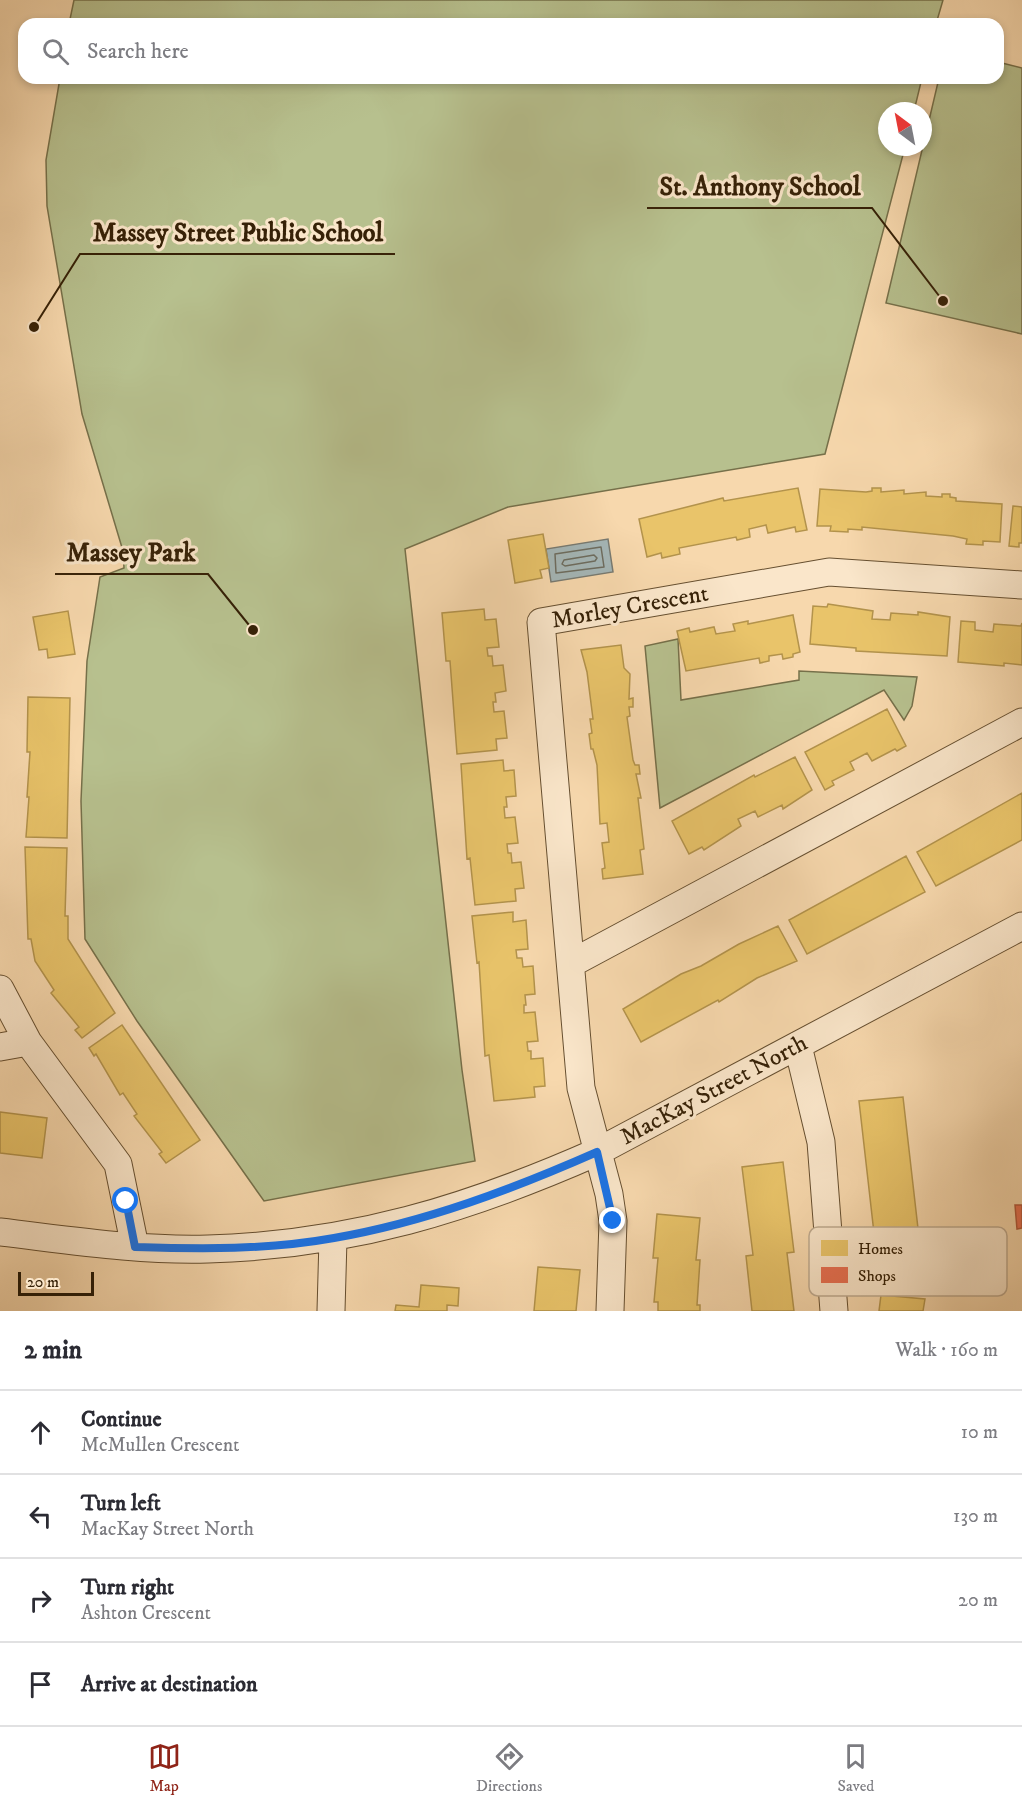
<!DOCTYPE html>
<meta charset="utf-8">
<style>
:root{--surface:#fff;--page:#f2f2f3;--text:#2b2b33;--muted:#7c7c81;--line:#e1e1e2;--accent:#8f2418}
body{margin:0;font-family:"IM FELL DW Pica",serif;background:var(--page);color:var(--text)}
.compass{position:absolute;left:878px;top:102px;width:54px;height:54px;border-radius:50%;background:var(--surface);box-shadow:0 3px 9px #0003;rotate:328deg}
.scale{position:absolute;left:18px;bottom:15px;width:76px;box-sizing:border-box;padding-left:6px;border:3px solid #362107;border-top:0;font-size:16px;line-height:21px;white-space:nowrap;color:#362107;-webkit-text-stroke:4px #fae6ca;paint-order:stroke}
.stop{position:absolute;width:18px;height:18px;margin:-14px;border:4px solid #1a73e8;border-radius:50%;background:#fff}
.stop.end{background:#1a73e8;border-color:#fff;box-shadow:0 2px 6px #0008}
.list{margin:0;padding:0;list-style:none}
h2{display:flex;justify-content:space-between;align-items:center;height:78px;margin:0;padding:0 24px;font-size:26px}
h2 small{font-size:20px;font-weight:400;color:var(--muted)}
.list li{display:grid;grid-template-columns:39px 1fr auto;gap:18px;align-items:center;box-sizing:border-box;height:84px;padding:0 24px;border-top:2px solid var(--line)}
.list b{display:block;font-size:22px;white-space:nowrap}
.list p{margin:0;font-size:20px;white-space:nowrap;color:var(--muted)}
.list em{font-size:20px;font-style:normal;color:var(--muted)}
.icon{flex:none;width:33px;height:33px;fill:none;stroke:currentColor;stroke-width:2;stroke-linecap:round;stroke-linejoin:round}
.map{position:relative;flex:none;width:1022px;height:1311px;overflow:hidden}
.search{position:absolute;background:var(--surface);box-shadow:0 3px 9px #0003;left:18px;right:18px;top:18px;height:66px;display:flex;align-items:center;gap:15px;box-sizing:border-box;padding:0 21px;border-radius:18px;color:var(--muted);font-size:22px}
.sheet{height:414px;background:var(--surface)}
nav{display:flex;justify-content:space-around;align-items:center;box-sizing:border-box;height:84px;border-top:2px solid var(--line);background:var(--surface);font-size:16px;color:var(--muted)}
nav a{display:grid;justify-items:center;gap:3px}
nav .on{color:var(--accent)}
.map>svg:first-child{display:block}
.green{fill:#b7c08e;stroke:#76704a;stroke-width:1.5}
.water{fill:#a4b6b7;stroke:#787a71;stroke-width:1.5}
.homes{fill:#e9c46a;stroke:#b3934c;stroke-width:1.5}
.shops{fill:#e76f51;stroke:#b2583b;stroke-width:1.5}
.lines{fill:none;stroke-linecap:round;stroke-linejoin:round}
.shore{stroke:#6d6c5f;stroke-width:1.5}
.minor-casing{stroke:#664f30;stroke-width:29}
.minor{stroke:#fae6ca;stroke-width:27}
.route{stroke:#1a73e8;stroke-width:8}
.labels{text-anchor:middle;dominant-baseline:central;stroke-width:6;stroke-linejoin:round;paint-order:stroke}
.street-label{font-size:24px;fill:#362107;stroke:#fae6ca}
.key{fill:#fae6ca;stroke:#bfab90;stroke-width:1.5}
.key-label{font-size:16px;fill:#362107}
.leader{fill:none;stroke:#362107;stroke-width:2}
.callout-dot{fill:#362107;stroke:#fae6ca;stroke-width:2}
.callout-label{font-size:26px;text-anchor:middle;font-weight:bold;fill:#362107;stroke:#fae6ca;stroke-width:6;stroke-linejoin:round;paint-order:stroke}
</style>
<div class="map">
<svg width="1022" height="1311" viewBox="0 0 1022 1311">
<rect width="100%" height="100%" fill="#f7d8ad"/>
<filter id="stains"><feTurbulence type="fractalNoise" baseFrequency=".00333" numOctaves="4"/><feColorMatrix values="0 0 0 0 .2 0 0 0 0 .09 0 0 0 0 .02 0 0 0 .5 -.17"/></filter>
<radialGradient id="worn" r=".72"><stop offset=".6" stop-color="#630" stop-opacity="0"/><stop offset="1" stop-color="#630" stop-opacity=".3"/></radialGradient>
<!-- green -->
<path class="green" d="M74,0H943L936,24H69Z
M998,62L1022,68V334L886,303L939,78H998Z
M60,78H922L914,111H887V147H905L825,454L508,507L405,549L462,1070L475,1161L264,1201L137,1021L85,939L81,801L87,661L100,577L124,568L123,551L82,414L47,206L46,160Z
M678,639L681,700L799,680V671L917,677L912,706L904,720L884,690L660,808L645,646Z"/>
<!-- water -->
<path class="water" d="M608,539L613,572L551,582L546,549Z"/>
<!-- homes -->
<path class="homes" d="M798,488L807,530L796,532L795,527L768,533L766,525L749,529L750,537L737,540L736,537L679,548L680,554L662,558L661,553L647,557L639,519L723,498L724,501Z
M872,488H881V492L904,490V494L926,492V496L942,497V494H950V497L956,498V501L1002,504L1000,542L983,541V545L966,544L967,539L953,536L862,527V530L848,529V532L830,531L831,526H817L820,489L866,492L872,491Z
M1013,506L1022,507V543H1019V547L1009,546Z
M543,534L549,568L540,570L542,578L515,583L508,540Z
M828,604L873,611L872,619L890,620L891,613L918,615V612L950,617L947,656L856,651V648L810,644L813,606L827,607Z
M484,609L485,620L496,619L499,647L487,648L488,656H492L493,666L503,665L506,691L495,693L496,702H493L494,712L504,711L507,738L496,739L497,750L457,754L450,661H446L442,613Z
M68,611L75,654L48,658L47,649L39,650L33,617Z
M793,615L800,652L793,654V657L783,659L782,654L769,656V661L760,663L759,658L686,671L677,631L689,628L690,632L714,627L716,634L735,631L733,624L748,621V624Z
M961,621L975,622V630L993,632L994,624L1021,626L1022,623V665L1004,663V666L958,662Z
M621,645L624,668L630,674L629,699L633,698V707H629L630,716L627,717L633,760L635,765H639L640,774H636L641,798H638L644,849L640,850L643,874L603,879L602,869L605,868L602,843L609,842L607,823L600,824L597,765L593,749H591L589,734L592,733L590,719H593L587,672L581,650Z
M28,697L70,698L67,838L26,837L29,797H27L30,752H27Z
M887,709L906,746L897,751L895,749L872,761L867,753L850,762L854,770L832,781L834,785L825,790L805,752Z
M795,757L812,790L783,809L782,805L758,817L755,811L738,819L741,826L704,850L702,847L689,854L672,821L754,775L755,777Z
M503,760L504,771L514,770L516,796L506,797L507,807H504L505,818L515,817L518,843L507,844L508,853H511L512,863L521,862L524,888L515,889L516,901L475,905L470,858L467,859L461,764Z
M1022,793V840L936,886L917,852Z
M25,847L67,848L65,916H68V939L115,1013L82,1038L75,1030L79,1027L51,993L54,990L35,961L31,939H28Z
M906,856L925,892L807,954L789,920Z
M513,912V922L526,920L528,949L516,950L517,958H522L523,967L533,966L535,994L525,995L526,1005H524V1013L535,1012L538,1041L527,1042L528,1051H531V1059L543,1058L545,1086L534,1087L535,1097L494,1101L489,1055L485,1056L479,962L477,963L472,916Z
M778,926L797,961L757,978L719,1002L718,1000L641,1042L623,1009L681,974L701,966L739,944Z
M122,1025L200,1140L166,1163L159,1154L162,1152L134,1116L137,1114L123,1093L120,1095L96,1054L94,1056L89,1048Z
M903,1097L924,1281L880,1286L859,1101Z
M0,1112L47,1118L42,1158L0,1153Z
M783,1162L794,1252L787,1253L794,1311H752L746,1256L753,1255L742,1167Z
M657,1214L700,1218L696,1260H700L697,1305H700V1311H658V1302H654L658,1258H653Z
M538,1267L580,1270L576,1311H534Z
M421,1285L459,1288L458,1306L447,1305V1311H395L396,1305L419,1307Z
M881,1295L925,1299L923,1311H879Z"/>
<!-- shops -->
<path class="shops" d="M1015,1205H1022V1228L1017,1229Z"/>
<g class="lines">
<!-- shore -->
<path class="shore" d="M601,547L604,567L556,573L555,554Z
M594,555L597,558L595,561L565,566L562,564L564,560Z"/>
<!-- minor casing -->
<g class="minor-casing">
<path id="minor" d="M572,963L1022,722
M0,989L28,1042L118,1164L135,1247
M798,1046L821,1142L834,1311
M0,1047L28,1042
M0,1232C69,1240 139,1251 208,1249C351,1245 468,1209 597,1152L1022,926
M331,1311L333,1239
M610,1311L613,1221L609,1194L581,1088L541,622L829,572L1022,585"/>
</g>
<!-- minor -->
<use href="#minor" class="minor"/>
</g>
<g class="lines">
<!-- route -->
<path class="route" d="M126,1201L135,1247C201,1249 268,1250 334,1238C426,1222 513,1189 597,1152L613,1221"/>
</g>
<g class="labels">
<!-- street labels -->
<g class="street-label">
<text transform="translate(630 607) rotate(-10)">Morley Crescent</text>
<text transform="translate(714 1090) rotate(-28)">MacKay Street North</text>
</g>
</g>
<!-- legend -->
<rect x="809" y="1227" width="198" height="69" rx="9" class="key"/>
<rect x="821" y="1240" width="27" height="16" fill="#e9c46a"/>
<rect x="821" y="1267" width="27" height="16" fill="#e76f51"/>
<g class="key-label">
<text x="858" y="1254">Homes</text>
<text x="858" y="1281">Shops</text>
</g>
<!-- callouts -->
<path class="leader" d="M943 301L872 208H647M34 327L80 254H395M253 630L208 574H55"/>
<g class="callout-dot">
<circle cx="943" cy="301" r="6"/>
<circle cx="34" cy="327" r="6"/>
<circle cx="253" cy="630" r="6"/>
</g>
<g class="callout-label">
<text x="760" y="195">St. Anthony School</text>
<text x="238" y="241">Massey Street Public School</text>
<text x="131" y="561">Massey Park</text>
</g>
<rect width="100%" height="100%" filter="url(#stains)"/>
<rect width="100%" height="100%" fill="url(#worn)"/>
</svg>
<svg class="compass" viewBox="-18 -18 36 36"><path d="M0-13l5 13h-10z" fill="#e53935"/><path d="M0 13l5-13h-10z" fill="#7c7c81"/></svg>
<div class="scale">20 m</div>
<div class="stop" style="left:126px;top:1201px"></div>
<div class="stop end" style="left:613px;top:1221px"></div>
<div class="search"><svg class="icon" aria-label="search" viewBox="0 0 24 24"><circle cx="10" cy="10" r="6"/><path d="M15 15l6 6"/></svg>Search here</div>
</div>
<section class="sheet">
<h2>2 min<small>Walk · 160 m</small></h2>
<ul class="list">
<li><svg class="icon" aria-label="ahead" viewBox="0 0 24 24"><path d="M12 20V5M6 11l6-6 6 6"/></svg><div><b>Continue</b><p>McMullen Crescent</p></div><em>10 m</em></li>
<li><svg class="icon" aria-label="left" viewBox="0 0 24 24"><path d="M17 20v-9H6M10 6l-5 5 5 5"/></svg><div><b>Turn left</b><p>MacKay Street North</p></div><em>130 m</em></li>
<li><svg class="icon" aria-label="right" viewBox="0 0 24 24"><path d="M7 20v-9h11M14 6l5 5-5 5"/></svg><div><b>Turn right</b><p>Ashton Crescent</p></div><em>20 m</em></li>
<li><svg class="icon" aria-label="arrive" viewBox="0 0 24 24"><path d="M6 21V4h12l-3 4 3 4H6"/></svg><div><b>Arrive at destination</b></div></li>
</ul>
</section>
<nav>
<a class="on"><svg class="icon" aria-label="map" viewBox="0 0 24 24"><path d="M3 6l6-2 6 2 6-2v14l-6 2-6-2-6 2zM9 4v14M15 6v14"/></svg>Map</a>
<a><svg class="icon" aria-label="directions" viewBox="0 0 24 24"><path d="M12 3l9 9-9 9-9-9zM9 14v-3h6M13 9l2 2-2 2"/></svg>Directions</a>
<a><svg class="icon" aria-label="saved" viewBox="0 0 24 24"><path d="M7 4h10v16l-5-4-5 4z"/></svg>Saved</a>
</nav>
